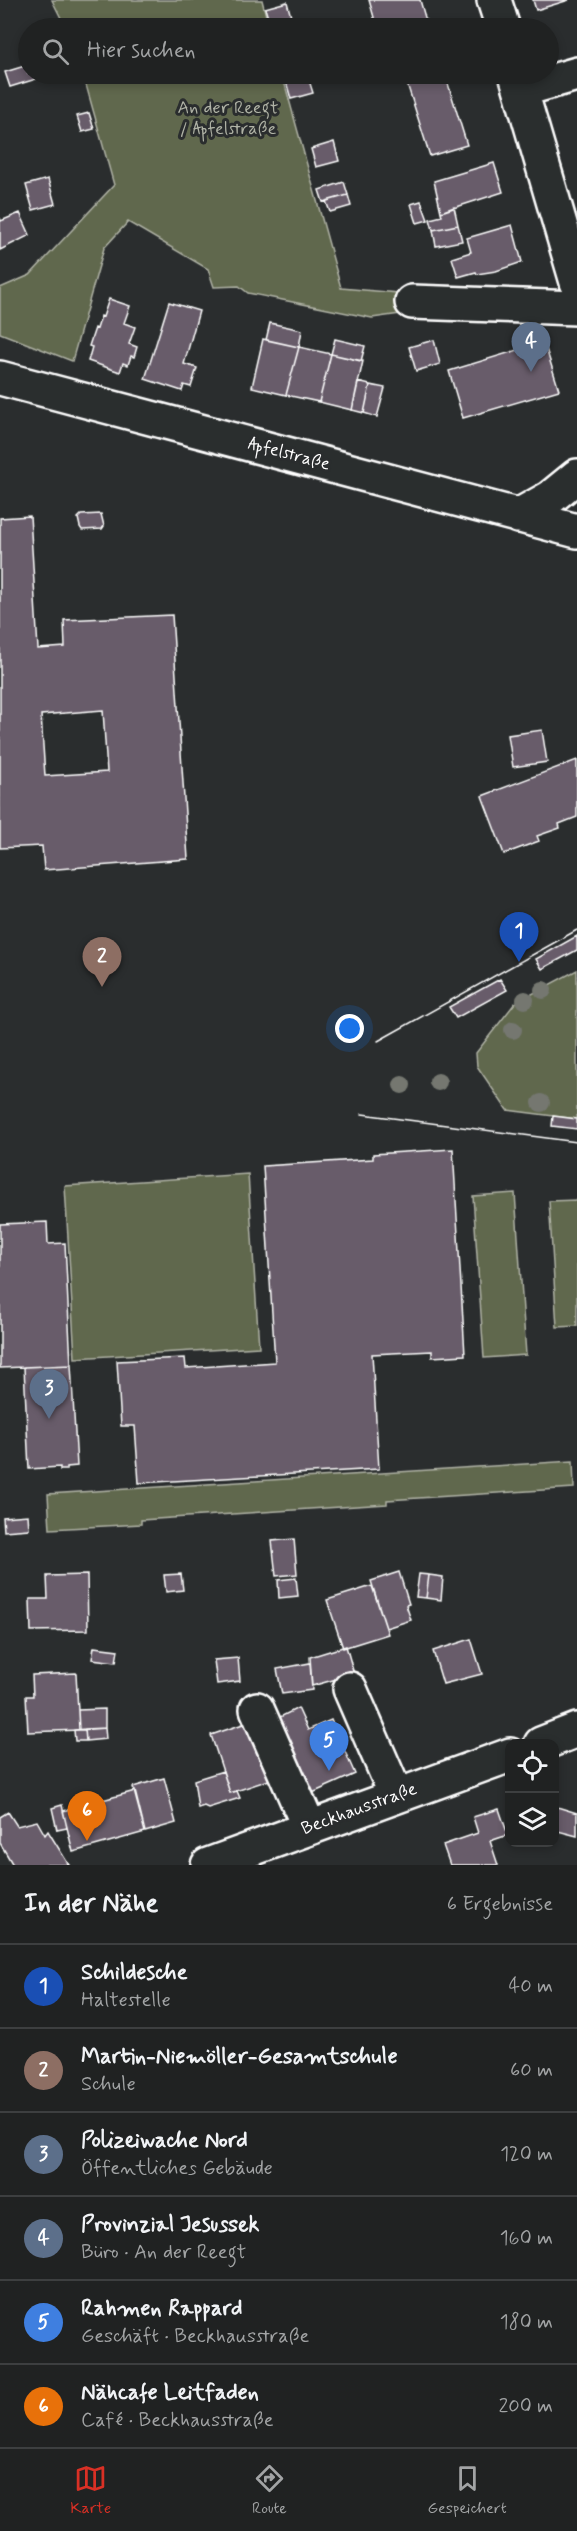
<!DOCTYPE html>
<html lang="de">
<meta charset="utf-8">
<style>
:root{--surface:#202222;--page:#282a2a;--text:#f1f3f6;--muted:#a2a4a5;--line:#3d3f40;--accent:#d93025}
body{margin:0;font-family:Mynerve,sans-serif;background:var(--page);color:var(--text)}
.controls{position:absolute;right:18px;bottom:18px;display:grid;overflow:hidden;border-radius:12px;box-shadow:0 3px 9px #0003}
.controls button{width:54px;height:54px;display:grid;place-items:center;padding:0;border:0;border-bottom:2px solid var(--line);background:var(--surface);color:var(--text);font:30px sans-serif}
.you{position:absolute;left:350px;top:1029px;width:21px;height:21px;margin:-15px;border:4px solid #fff;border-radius:50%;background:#1a73e8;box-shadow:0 0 0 9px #1a73e833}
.badge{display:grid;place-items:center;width:39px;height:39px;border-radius:50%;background:var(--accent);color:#fff;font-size:20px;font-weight:700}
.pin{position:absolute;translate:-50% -50px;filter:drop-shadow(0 2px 3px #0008)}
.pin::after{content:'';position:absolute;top:32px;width:21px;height:18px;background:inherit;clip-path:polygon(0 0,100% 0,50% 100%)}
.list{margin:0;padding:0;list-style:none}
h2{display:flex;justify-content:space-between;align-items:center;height:78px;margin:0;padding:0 24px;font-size:26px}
h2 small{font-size:20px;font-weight:400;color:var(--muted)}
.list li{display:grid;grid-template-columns:39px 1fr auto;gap:18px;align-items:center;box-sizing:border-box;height:84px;padding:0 24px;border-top:2px solid var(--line)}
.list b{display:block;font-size:22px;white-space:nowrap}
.list p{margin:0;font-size:20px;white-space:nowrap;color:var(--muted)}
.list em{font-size:20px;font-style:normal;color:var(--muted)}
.icon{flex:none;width:33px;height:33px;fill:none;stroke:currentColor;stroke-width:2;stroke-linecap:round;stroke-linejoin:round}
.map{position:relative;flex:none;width:577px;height:1865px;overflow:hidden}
.search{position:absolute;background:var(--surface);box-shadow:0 3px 9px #0003;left:18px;right:18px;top:18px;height:66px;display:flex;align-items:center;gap:15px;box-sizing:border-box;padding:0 21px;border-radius:33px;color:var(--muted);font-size:22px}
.sheet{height:582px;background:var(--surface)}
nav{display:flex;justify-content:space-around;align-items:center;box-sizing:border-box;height:84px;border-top:2px solid var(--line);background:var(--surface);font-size:16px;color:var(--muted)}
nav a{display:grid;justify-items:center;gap:3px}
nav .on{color:var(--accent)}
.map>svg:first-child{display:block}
.green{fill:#60674d;stroke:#b0b3a6;stroke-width:1.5}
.building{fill:#685c6a;stroke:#fff;stroke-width:1.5;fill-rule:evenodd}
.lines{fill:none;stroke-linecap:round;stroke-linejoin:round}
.minor-casing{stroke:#fff;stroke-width:38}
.minor{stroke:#2a2d2e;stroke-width:33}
.tram{stroke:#fff;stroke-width:1.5}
.tree{fill:#747770}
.labels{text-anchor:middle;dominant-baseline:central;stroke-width:6;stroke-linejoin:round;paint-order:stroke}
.park-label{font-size:18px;fill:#b0b3a6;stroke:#2a2d2e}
.street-label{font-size:18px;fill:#fff;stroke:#2a2d2e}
</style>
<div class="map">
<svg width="577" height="1865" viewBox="0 0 577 1865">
<rect width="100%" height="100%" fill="#2a2d2e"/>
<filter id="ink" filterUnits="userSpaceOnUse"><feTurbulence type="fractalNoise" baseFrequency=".0167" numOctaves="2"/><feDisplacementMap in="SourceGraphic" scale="12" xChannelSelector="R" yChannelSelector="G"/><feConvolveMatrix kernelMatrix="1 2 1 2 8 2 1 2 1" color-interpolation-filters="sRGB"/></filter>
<g filter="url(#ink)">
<!-- green -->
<path class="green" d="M52,0H262L269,28H66Z
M83,74H282L341,288L410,294L414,312L372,318L248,293L239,286L214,287L208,269L128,222L104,248L72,361L0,333V288L30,275L114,185Z
M577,970V1119L507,1110L477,1066L476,1053L515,1003Z
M248,1174L259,1347L75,1358L65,1186Z
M515,1193L526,1355L484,1358L473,1196Z
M577,1200V1326L557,1327L549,1201Z
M573,1461L574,1488L387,1500V1504L141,1520V1524L50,1529L48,1494Z"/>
<!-- building -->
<path class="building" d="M369,0H420L428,28H377Z
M533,0H569L536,10Z
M287,2L294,28H271L265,8Z
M28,65V74H34L36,79L10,87L5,72Z
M284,74H307L313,93L291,99Z
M404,74H445L467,145L430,156Z
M89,113L94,129L82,132L77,116Z
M334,142L339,161L316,167L311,149Z
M494,163L503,192L441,212L434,181Z
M48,179L55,204L33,210L26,185Z
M344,182L348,195L323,202L319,190Z
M348,195L351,206L330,212L326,201Z
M421,201L428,220L417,223L411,204Z
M454,207L458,225L433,230L430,219L442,216L441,212Z
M20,213L30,235L0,250V218L1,221Z
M458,225L462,241L436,246L433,230Z
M512,225L522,262L496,271L477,274L476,272L458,277L452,258L471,252L467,238Z
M109,299L130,306L124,323L135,327L129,344L137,347L134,357L131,356L128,365L123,363L120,372L88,361L92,347L89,346L95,328L97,329L101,316L103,317Z
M169,302L199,311L184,364L197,368L191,387L184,385L182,391L145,379Z
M270,323L302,330L299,347L266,340Z
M263,339L299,347L286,395L252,387Z
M335,339L365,346L361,361L331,354Z
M434,340L440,364L416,371L409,347Z
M544,342L559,390L463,418L449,371Z
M299,347L331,354L319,402L286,395Z
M331,354L363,361L352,410L319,402Z
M358,382L370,385L364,413L352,410Z
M370,385L385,388L377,417L364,413Z
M101,514L104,526L102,529L82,530L80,527L78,518L81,515Z
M30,516L38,649L65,647L64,620L172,615L188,859L44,870L42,846L0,848V518ZM103,710L107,772L45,776L41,715Z
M542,730L547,762L513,767L508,735Z
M577,760V817L559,824L560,828L537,836L539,841L504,854L482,796Z
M577,936V950L542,969L536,959Z
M500,979L507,990L456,1018L449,1007Z
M553,1116L577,1119V1129L552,1126Z
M453,1149L465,1355L432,1357V1351L372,1354L379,1469L139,1483L135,1426H121L117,1361L185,1358L186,1368L275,1362L263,1166L373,1159V1154Z
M47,1222L48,1244L65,1243L71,1365L0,1368V1224Z
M71,1365L77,1466L67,1467V1470H60V1467L29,1469L24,1367Z
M28,1515L29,1529L4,1531L3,1517Z
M294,1539L297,1574L276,1576L272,1541Z
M399,1572L409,1604L406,1605L411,1620L386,1628L371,1581Z
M181,1574L183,1590L166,1592L164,1575Z
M419,1574L429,1575L426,1598L416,1597Z
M87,1575L88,1630L31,1631L30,1599H48L47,1576Z
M429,1575L443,1577L441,1600L426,1598Z
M296,1578L298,1596L279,1598L278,1580Z
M372,1586L388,1634L343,1648L327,1600Z
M471,1639L482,1674L443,1684L433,1651Z
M346,1646L354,1674L312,1686L310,1657Z
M94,1647L118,1650L116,1662L92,1659Z
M238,1658L240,1681L217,1684L214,1660Z
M310,1663L312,1690L282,1694L277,1669Z
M76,1673L79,1730L28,1732L26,1696H33L32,1675Z
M298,1708L308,1730L331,1720L355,1774L308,1795L274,1720Z
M105,1709V1728L79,1730L78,1710Z
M249,1722L269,1780L230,1793L211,1735Z
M105,1728L106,1739L86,1741L85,1729Z
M85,1729L86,1741H75L74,1730Z
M223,1771L230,1793L237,1791L240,1798L208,1808L204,1806L198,1808L194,1780Z
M164,1778L176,1823L145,1832L133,1787Z
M135,1791L145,1832L73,1852L63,1811Z
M62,1805L67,1828L57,1830L52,1808Z
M554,1806L577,1813V1836L554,1830Z
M499,1809L508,1835L490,1841L498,1865H450L443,1845L478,1833L473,1817Z
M8,1812L17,1826L37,1821L45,1835L48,1831L69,1865H13L0,1843V1817Z"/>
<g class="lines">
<!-- minor casing -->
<g class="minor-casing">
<path id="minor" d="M494,0L503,28
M516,74L577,282
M521,90L577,74
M412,302L577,308
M0,378L577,531
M518,516L550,498L577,476
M350,1689L396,1795
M257,1709L309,1827
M541,1744L577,1730
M208,1865L510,1755"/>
</g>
<!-- minor -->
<use href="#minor" class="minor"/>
<!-- tram -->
<path class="tram" d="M378,1041L577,930
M362,1114L577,1142"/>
</g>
<!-- trees -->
<g class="tree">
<circle cx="543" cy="990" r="9"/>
<circle cx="525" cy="1000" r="9"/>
<circle cx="513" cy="1030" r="9"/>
<circle cx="438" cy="1082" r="9"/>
<circle cx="402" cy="1085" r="9"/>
<circle cx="541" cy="1103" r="9"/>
</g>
</g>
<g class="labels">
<!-- park labels -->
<g class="park-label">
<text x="228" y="108">An der Reegt<tspan x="228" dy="21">/ Apfelstraße</tspan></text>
</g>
<!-- street labels -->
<g class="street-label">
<text transform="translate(289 454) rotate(15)">Apfelstraße</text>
<text transform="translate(359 1809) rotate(-20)">Beckhausstraße</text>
</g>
</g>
</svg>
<div class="controls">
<button><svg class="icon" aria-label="locate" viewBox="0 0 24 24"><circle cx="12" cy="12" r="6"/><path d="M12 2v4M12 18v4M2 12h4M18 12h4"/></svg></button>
<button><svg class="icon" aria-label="layers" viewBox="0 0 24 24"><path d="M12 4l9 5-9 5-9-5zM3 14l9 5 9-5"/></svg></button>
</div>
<div class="you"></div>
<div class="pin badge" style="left:519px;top:962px;background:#1a4fb4">1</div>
<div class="pin badge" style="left:102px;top:987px;background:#8d6e63">2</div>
<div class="pin badge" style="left:49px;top:1419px;background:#5c6f8a">3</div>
<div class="pin badge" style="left:531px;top:372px;background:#5c6f8a">4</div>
<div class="pin badge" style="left:329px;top:1771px;background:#3f7fe0">5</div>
<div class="pin badge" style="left:87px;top:1841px;background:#e8710a">6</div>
<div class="search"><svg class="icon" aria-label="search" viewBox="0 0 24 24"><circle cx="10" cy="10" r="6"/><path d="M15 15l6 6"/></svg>Hier suchen</div>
</div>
<section class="sheet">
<h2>In der Nähe<small>6 Ergebnisse</small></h2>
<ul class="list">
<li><span class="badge" style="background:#1a4fb4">1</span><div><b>Schildesche</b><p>Haltestelle</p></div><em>40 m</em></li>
<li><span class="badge" style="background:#8d6e63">2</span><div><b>Martin-Niemöller-Gesamtschule</b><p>Schule</p></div><em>60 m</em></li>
<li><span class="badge" style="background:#5c6f8a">3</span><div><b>Polizeiwache Nord</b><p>Öffentliches Gebäude</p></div><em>120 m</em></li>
<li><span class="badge" style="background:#5c6f8a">4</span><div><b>Provinzial Jesussek</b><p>Büro · An der Reegt</p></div><em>160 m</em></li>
<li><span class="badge" style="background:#3f7fe0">5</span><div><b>Rahmen Rappard</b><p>Geschäft · Beckhausstraße</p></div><em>180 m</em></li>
<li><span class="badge" style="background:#e8710a">6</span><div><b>Nähcafe Leitfaden</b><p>Café · Beckhausstraße</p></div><em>200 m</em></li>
</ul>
</section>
<nav>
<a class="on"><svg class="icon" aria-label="map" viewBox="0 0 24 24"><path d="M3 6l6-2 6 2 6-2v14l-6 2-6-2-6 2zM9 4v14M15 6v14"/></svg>Karte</a>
<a><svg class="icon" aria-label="directions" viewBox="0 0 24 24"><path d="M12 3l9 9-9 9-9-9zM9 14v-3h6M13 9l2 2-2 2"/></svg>Route</a>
<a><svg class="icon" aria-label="saved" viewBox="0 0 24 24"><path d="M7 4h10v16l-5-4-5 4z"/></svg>Gespeichert</a>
</nav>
